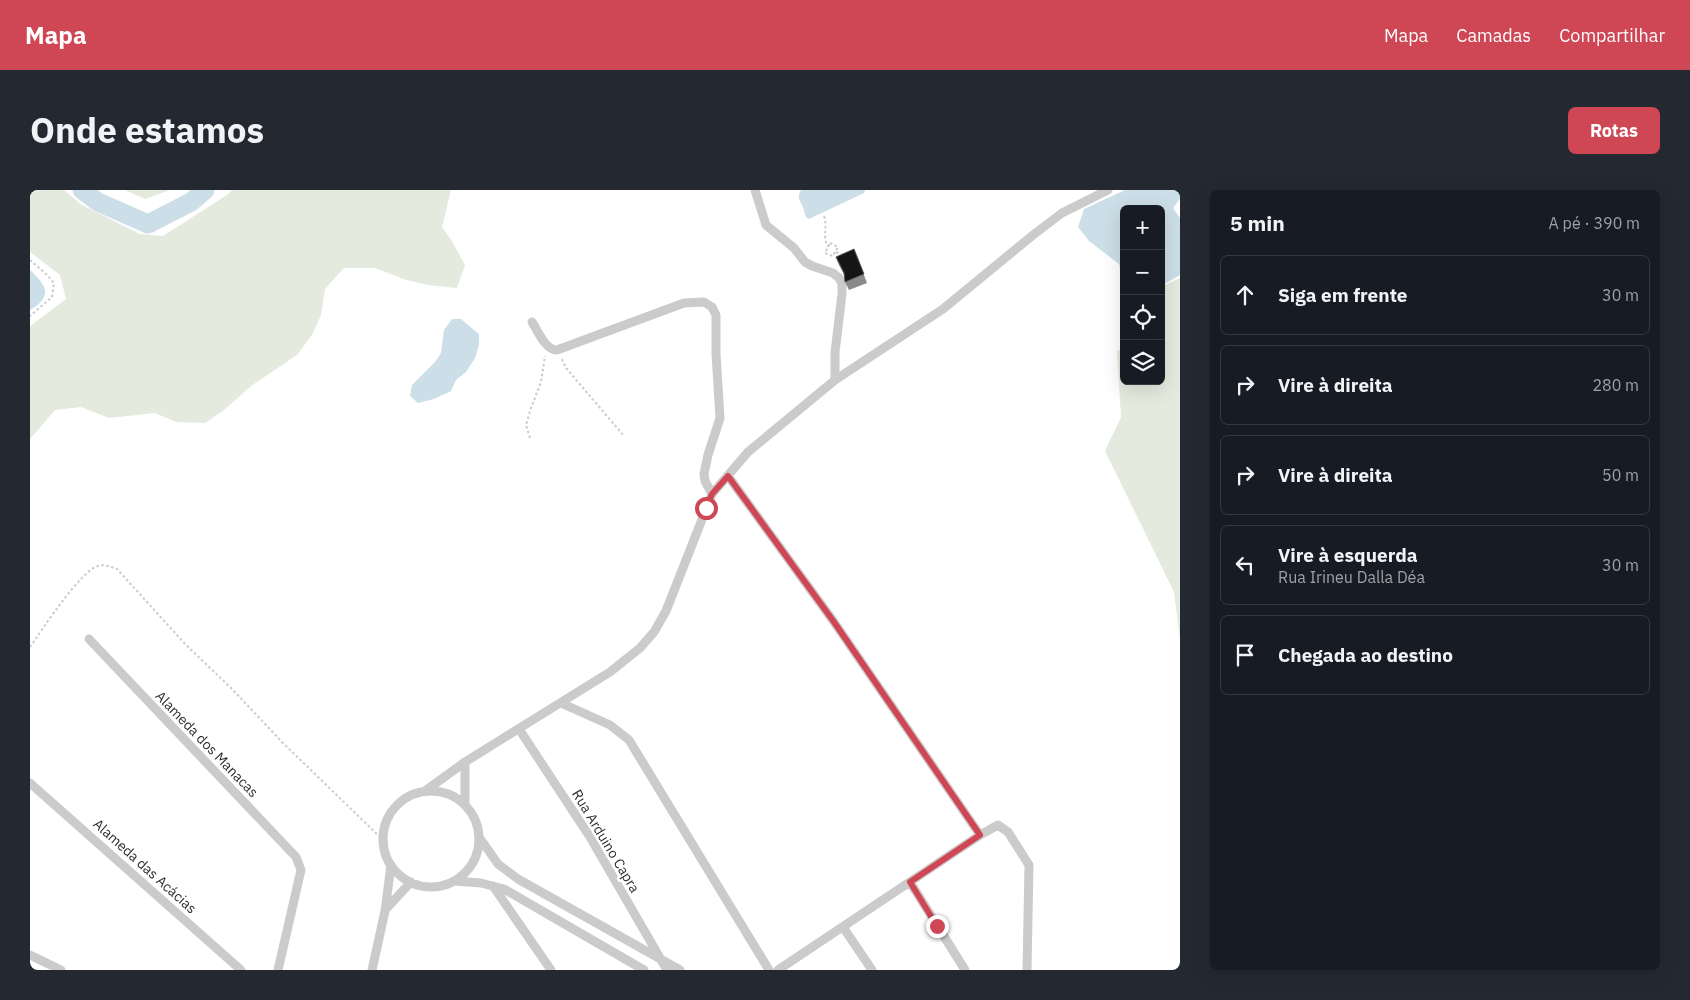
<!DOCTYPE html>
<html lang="pt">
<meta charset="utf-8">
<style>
:root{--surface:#171b24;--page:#242831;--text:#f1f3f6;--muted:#9ea1a6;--line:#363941;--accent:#cf4655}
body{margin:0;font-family:"IBM Plex Sans",sans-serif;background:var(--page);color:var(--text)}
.controls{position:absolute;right:15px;top:15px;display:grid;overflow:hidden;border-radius:8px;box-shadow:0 5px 20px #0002}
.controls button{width:45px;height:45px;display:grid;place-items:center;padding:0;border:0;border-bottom:1px solid var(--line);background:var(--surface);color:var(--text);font:25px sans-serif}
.stop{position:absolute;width:15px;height:15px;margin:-11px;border:4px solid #cf4655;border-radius:50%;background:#fff}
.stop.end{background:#cf4655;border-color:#fff;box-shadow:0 1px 5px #0008}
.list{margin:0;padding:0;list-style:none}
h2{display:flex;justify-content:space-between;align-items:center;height:65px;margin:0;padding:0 20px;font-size:21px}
h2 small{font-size:16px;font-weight:400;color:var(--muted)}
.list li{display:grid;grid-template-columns:32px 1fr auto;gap:15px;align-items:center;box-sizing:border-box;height:80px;margin:0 10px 10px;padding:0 10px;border:1px solid var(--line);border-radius:8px}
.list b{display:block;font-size:19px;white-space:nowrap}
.list p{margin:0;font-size:16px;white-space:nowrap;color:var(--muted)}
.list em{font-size:16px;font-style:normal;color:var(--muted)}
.icon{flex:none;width:28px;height:28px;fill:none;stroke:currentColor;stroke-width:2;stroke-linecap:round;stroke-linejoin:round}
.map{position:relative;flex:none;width:1150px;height:780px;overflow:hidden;border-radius:8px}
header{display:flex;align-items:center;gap:30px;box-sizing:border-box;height:70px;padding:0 25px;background:var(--accent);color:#fff}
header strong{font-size:24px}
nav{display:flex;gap:28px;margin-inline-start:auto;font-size:18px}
.intro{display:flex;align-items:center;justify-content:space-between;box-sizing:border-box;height:120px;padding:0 30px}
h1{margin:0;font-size:35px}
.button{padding:12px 22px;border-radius:8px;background:var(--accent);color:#fff;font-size:18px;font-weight:700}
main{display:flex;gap:30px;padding:0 30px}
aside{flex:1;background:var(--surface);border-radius:8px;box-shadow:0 5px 20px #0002}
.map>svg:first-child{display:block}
.green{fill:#e5eade}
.water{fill:#ccdee7}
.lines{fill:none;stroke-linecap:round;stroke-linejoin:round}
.river{stroke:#ccdee7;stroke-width:19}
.path{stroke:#cbcbcb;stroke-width:2;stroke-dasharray:2.5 2.5;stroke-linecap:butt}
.street{stroke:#cbcbcb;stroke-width:9}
.wall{fill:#8a8a8a}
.building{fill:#151515;stroke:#5b5b5b}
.route{stroke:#cf4655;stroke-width:6}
.labels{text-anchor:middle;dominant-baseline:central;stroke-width:5;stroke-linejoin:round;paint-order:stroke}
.street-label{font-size:14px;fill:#2e2e2e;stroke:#fff}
</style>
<header>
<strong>Mapa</strong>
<nav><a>Mapa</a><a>Camadas</a><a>Compartilhar</a></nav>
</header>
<div class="intro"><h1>Onde estamos</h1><a class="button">Rotas</a></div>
<main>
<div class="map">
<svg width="1150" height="780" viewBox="0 0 1150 780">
<rect width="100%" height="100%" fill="#fff"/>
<!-- green -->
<path class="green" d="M0,0H34L52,15L110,44L133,46L197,5L202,0H421L412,37L422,51L435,75L427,98L398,95L376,90L345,78H314L295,99L291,125L282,145L267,165L221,196L194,220L175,233L146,232L125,223L79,228L51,217L25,220L0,249V136L36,109L30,85L0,62Z
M95,0H140L115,9Z
M1150,88V449L1144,402L1075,261L1091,227L1087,160L1094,161V191H1131V99L1135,95Z"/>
<!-- water -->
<path class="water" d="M771,0H835L834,3L779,29L776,27C774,23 774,19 772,15C769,9 767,7 771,0Z
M1095,0H1150V9L1143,18L1150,28V85L1131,96V19H1094V95L1089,74L1059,51L1048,37L1054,19Z
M0,80C17,96 23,106 0,120Z
M422,129H431L449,144V155L445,168L436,182L426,190L421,201L404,209L388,213L380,206L382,195L405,172L411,163L414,140Z"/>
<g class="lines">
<!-- river -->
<path class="river" d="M52,0L68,12L118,34L161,12L175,0"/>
<!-- path -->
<path class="path" d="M794,26C798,36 792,47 798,57
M800,53L808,57L803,66L795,63Z
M806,62L814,66
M0,70L16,84L24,93L22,107L0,126
M532,169L536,178L594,246
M500,248L496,235L501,218L511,192L515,166
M0,457C12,440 50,381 68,376C75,374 81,377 87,379L156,455L202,499L252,552L353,650"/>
<!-- street -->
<path class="street" d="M725,0L736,35L764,58L775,72L782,76L803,83L809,88L812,94V104L805,162V190
M502,132C508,141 515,160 527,160L654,113L674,112L682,117L686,125V164L690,228L678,265L674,284L675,291L682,304
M698,286L804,432L950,645
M59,449L266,667L271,680L248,780
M531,513L580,535L599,550L739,780
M489,539L560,647L637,780
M435,572V615
M0,593L211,780
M395,601L435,572L580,482L610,458L624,442L636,421L682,304L718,262L805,190L913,119L1003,45L1032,23L1078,0
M353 649a48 48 0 1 1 96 0a48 48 0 1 1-96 0Z
M449,647L468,674L488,689L650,780
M424,691L451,693L474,699L614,780
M880,692L935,780
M463,696L521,780
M355,720L381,692
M813,737L842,780
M0,765L31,780
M342,780L355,721L361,675
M748,780L950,645L968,635L978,642L999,675L997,780"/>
</g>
<!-- wall -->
<path class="wall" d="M824,59L837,93L819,100L815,92V86L809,75L806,67Z"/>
<!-- building -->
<path class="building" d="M824,59L834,84L815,92L814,83L806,67Z"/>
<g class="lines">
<!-- route -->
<path class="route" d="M676,318L682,304L698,286L804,432L950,645L880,692L907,736"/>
</g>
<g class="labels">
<!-- street labels -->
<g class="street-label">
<text transform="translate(177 554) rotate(46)">Alameda dos Manacas</text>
<text transform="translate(576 651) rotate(59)">Rua Arduino Capra</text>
<text transform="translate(115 676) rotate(42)">Alameda das Acácias</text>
</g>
</g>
</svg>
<div class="controls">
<button>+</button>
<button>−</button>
<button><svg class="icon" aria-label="locate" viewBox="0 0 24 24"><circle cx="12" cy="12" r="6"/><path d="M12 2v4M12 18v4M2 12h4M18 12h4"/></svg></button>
<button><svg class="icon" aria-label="layers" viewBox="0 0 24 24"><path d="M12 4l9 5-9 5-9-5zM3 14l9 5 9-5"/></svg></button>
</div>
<div class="stop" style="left:676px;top:318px"></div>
<div class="stop end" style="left:907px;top:736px"></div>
</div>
<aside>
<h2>5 min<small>A pé · 390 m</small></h2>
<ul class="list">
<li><svg class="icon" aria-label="ahead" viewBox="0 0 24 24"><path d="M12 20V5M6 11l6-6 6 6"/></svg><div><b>Siga em frente</b></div><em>30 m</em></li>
<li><svg class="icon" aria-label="right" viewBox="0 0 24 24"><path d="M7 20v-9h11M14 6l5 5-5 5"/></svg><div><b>Vire à direita</b></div><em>280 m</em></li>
<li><svg class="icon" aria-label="right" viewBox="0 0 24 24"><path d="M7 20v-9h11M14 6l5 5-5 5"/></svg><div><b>Vire à direita</b></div><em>50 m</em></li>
<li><svg class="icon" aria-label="left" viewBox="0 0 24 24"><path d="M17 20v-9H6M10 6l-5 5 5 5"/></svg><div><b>Vire à esquerda</b><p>Rua Irineu Dalla Déa</p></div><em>30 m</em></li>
<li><svg class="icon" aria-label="arrive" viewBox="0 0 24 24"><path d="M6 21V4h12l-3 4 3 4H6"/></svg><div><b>Chegada ao destino</b></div></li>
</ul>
</aside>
</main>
